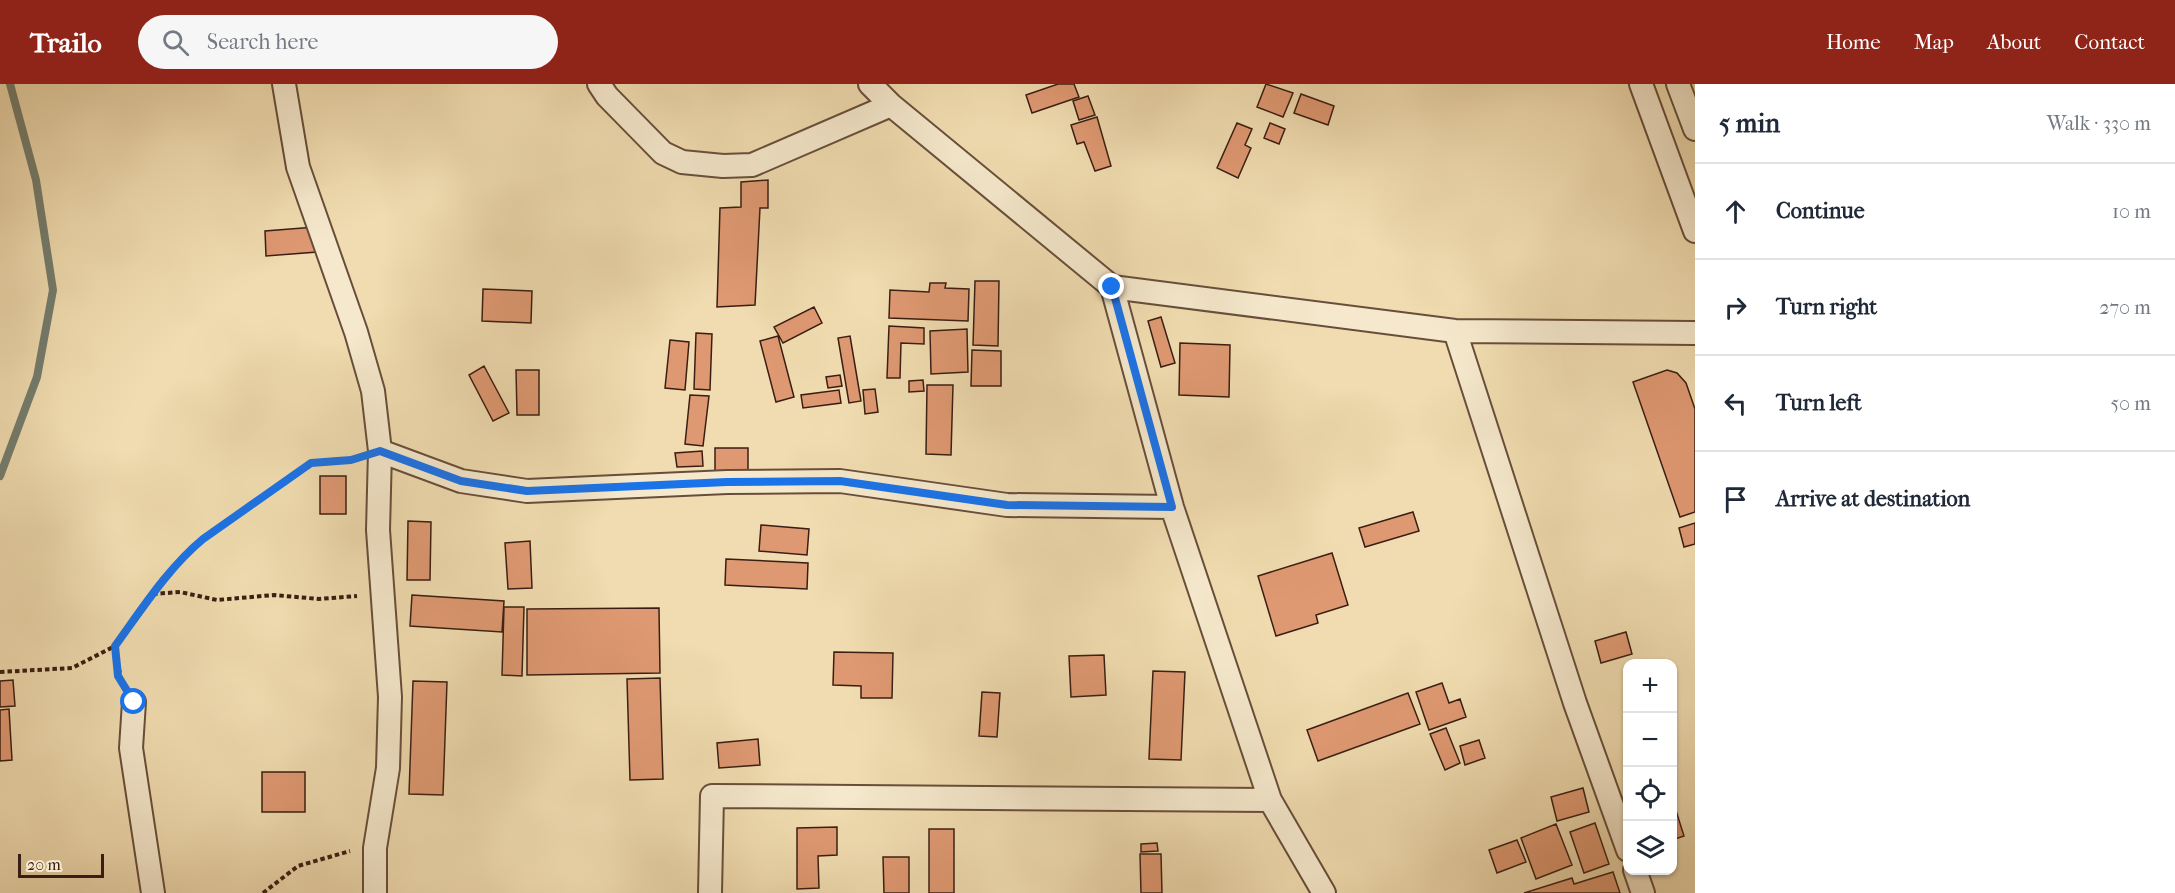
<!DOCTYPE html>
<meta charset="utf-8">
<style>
:root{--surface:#fff;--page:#f6f6f7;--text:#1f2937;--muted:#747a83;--line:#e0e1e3;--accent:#8f2418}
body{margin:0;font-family:"IM FELL French Canon",serif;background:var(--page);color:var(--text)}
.controls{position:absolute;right:18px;bottom:18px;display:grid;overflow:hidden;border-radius:12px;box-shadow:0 2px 4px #0004}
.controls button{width:54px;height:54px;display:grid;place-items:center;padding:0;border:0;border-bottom:2px solid var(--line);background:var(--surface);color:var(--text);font:30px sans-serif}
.scale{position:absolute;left:18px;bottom:15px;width:86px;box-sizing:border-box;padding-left:6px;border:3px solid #3a1e13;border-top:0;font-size:16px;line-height:21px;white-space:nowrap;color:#3a1e13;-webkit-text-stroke:4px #f5e8cc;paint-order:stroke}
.stop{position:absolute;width:18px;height:18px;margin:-14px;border:4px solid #1a73e8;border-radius:50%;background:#fff}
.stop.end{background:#1a73e8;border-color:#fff;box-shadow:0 2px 6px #0008}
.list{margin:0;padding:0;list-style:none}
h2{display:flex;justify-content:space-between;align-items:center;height:78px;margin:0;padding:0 24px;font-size:26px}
h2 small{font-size:20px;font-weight:400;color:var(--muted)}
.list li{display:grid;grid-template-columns:39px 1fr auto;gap:18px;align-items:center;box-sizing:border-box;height:96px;padding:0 24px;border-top:2px solid var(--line)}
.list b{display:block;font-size:22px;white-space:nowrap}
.list em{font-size:20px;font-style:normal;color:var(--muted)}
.icon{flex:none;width:33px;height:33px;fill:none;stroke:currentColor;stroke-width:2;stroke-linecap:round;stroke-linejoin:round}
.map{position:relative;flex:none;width:1695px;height:809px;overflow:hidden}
header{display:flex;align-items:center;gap:36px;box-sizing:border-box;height:84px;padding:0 30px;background:var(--accent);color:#fff}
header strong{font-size:28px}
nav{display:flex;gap:33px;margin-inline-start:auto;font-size:21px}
.search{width:420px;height:54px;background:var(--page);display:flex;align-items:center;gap:15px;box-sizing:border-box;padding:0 21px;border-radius:33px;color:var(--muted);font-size:22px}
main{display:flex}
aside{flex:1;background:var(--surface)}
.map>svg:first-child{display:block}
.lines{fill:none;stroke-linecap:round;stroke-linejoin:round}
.stream{stroke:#747d6e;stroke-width:8}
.building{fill:#df9972;stroke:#3a1e13;stroke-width:1.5}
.street-casing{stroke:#684e3a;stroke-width:26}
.path{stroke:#3a1e13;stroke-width:4;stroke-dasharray:4.5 3;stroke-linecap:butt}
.street{stroke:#f5e8cc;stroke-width:22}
.route{stroke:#1a73e8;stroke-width:8}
</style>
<header>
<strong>Trailo</strong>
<div class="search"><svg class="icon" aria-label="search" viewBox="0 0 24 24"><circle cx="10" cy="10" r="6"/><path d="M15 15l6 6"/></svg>Search here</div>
<nav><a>Home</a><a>Map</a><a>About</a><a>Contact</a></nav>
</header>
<main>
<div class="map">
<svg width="1695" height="809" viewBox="0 0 1695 809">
<rect width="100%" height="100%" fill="#f0dcb0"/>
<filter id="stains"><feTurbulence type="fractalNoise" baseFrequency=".00333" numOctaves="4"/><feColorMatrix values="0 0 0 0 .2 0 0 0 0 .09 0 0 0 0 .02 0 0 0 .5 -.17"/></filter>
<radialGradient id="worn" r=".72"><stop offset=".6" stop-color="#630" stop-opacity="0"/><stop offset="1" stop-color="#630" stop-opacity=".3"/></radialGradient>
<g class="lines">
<!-- stream -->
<path class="stream" d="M0,392L37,293L53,206L36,96L10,0"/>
</g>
<!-- building -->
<path class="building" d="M1058,0H1074L1079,13L1032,29L1026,11Z
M1266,0L1293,9L1283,33L1257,23Z
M1301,10L1334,22L1328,41L1294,29Z
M1088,12L1095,31L1079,36L1073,17Z
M1097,33L1111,82L1095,87L1084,58L1077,60L1071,41Z
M1237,39L1252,45L1245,61L1251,64L1238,94L1217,84Z
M1270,39L1285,45L1279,60L1264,54Z
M768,96V124H760L755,221L717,223L720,124L741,123V98Z
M315,143L317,168L266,172L265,147Z
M975,197H999L998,262L973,261Z
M930,199H946L945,204L969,205L968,237L889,234L890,206L929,208Z
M483,205L532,207L531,239L482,237Z
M814,223L822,239L783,259L774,243Z
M1161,233L1175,279L1161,283L1148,237Z
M889,242L924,244V260L901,259L900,294H887Z
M967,245L968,288L931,290L930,247Z
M696,249L712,250L710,306L694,305Z
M778,252L794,313L776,318L760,257Z
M850,252L861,317L849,319L838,254Z
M670,256L689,258L685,306L665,304Z
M1180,259L1230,261L1229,313L1179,311Z
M972,266L1001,267V302H971Z
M484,282L509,329L493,337L469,291Z
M516,286H539V331H517Z
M1667,286L1677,289L1686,299L1695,325V428L1680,433L1633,298Z
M840,291L842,302L828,304L826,293Z
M923,296L924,307L909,308V297Z
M927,301H953L951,371L926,370Z
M875,305L878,328L865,330L863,306Z
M839,306L841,319L803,324L801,311Z
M690,311L709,312L703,362L685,360Z
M715,364H748V388L715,387Z
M702,367L703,382L677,383L675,369Z
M320,392H346V430H320Z
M1413,428L1419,447L1365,463L1359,444Z
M408,437L431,438L430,496H407Z
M1695,439V460L1684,463L1679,444Z
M761,441L809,445L807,471L759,467Z
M530,457L532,504L508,505L505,459Z
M1332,469L1348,521L1316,531L1318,539L1276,552L1258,492Z
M726,475L808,479L807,505L725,501Z
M412,511L504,517L502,548L410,542Z
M504,523H524L522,592L502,591Z
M659,524L660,589L527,591V525Z
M1626,548L1632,570L1601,579L1595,557Z
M834,568L893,569L892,614H861V602L833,601Z
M1104,571L1106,611L1071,613L1069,572Z
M1153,587L1185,588L1181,676L1149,675Z
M660,594L663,695L630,696L627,595Z
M13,596L15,622L0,623V597Z
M413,597L447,598L443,711L409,710Z
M1442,599L1449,619L1460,615L1466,633L1429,646L1416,608Z
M982,608L1000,609L997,653L979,652Z
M1408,609L1420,640L1318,677L1307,646Z
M9,625L12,676L0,677V626Z
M1446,644L1460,679L1445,686L1430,650Z
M758,655L760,681L719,684L717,659Z
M1479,656L1485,674L1465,681L1460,662Z
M262,688H305V728H262Z
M1583,704L1589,728L1557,737L1551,713Z
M1672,714L1684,752L1672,756Z
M1595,739L1609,780L1584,789L1570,748Z
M1556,740L1572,781L1536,795L1521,754Z
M837,743V771L818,772L819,804L797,805V744Z
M929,745H954V809H929Z
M1517,756L1526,778L1497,789L1489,766Z
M1157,759L1158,767L1141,768V760Z
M1140,770H1161L1162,809H1141Z
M883,773H909V809H884Z
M1613,788L1620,809H1524L1572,794L1574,800Z"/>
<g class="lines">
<!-- street casing -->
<g class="street-casing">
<path id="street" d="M284,0L298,83L356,248L373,307L380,367L378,446L390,613L388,684L375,764V809
M599,0L607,12L663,69L682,78L723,82L752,81L891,21
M870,0L891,21L1112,203L1455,247L1695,249
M1641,0L1695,147
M1678,0L1695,45
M1112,203L1172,423L1270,716L1324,809
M1455,247L1575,619L1628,766
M380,367L461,397L527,407L727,398L840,397L1007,421L1172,423
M134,618L131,664L153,809
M1635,786L1643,809
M710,809L712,712L1270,716"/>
</g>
<!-- path -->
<path class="path" d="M153,510L180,508L217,516L274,511L319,515L357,512
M115,562L121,596
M0,588L72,584L115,562L152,510L188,467L203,455L311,379L356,374
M263,809L298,782L350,767"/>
<!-- street -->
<use href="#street" class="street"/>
</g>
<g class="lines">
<!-- route -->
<path class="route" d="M134,618L118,592L115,562C142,525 168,484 203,455L311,379L351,376L380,367L461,397L527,407L727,398L840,397L1007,421L1172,423L1112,203"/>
</g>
<rect width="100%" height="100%" filter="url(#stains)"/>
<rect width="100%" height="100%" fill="url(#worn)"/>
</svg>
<div class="controls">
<button>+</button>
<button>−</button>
<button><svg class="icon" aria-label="locate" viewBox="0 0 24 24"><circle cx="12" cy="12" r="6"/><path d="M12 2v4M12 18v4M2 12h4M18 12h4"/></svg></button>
<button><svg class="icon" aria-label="layers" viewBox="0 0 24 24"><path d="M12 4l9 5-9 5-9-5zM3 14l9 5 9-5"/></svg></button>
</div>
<div class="scale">20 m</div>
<div class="stop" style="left:134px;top:618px"></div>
<div class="stop end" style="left:1112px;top:203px"></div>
</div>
<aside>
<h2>5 min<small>Walk · 330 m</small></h2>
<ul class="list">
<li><svg class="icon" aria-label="ahead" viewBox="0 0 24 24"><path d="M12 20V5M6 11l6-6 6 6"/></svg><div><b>Continue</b></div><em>10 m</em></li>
<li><svg class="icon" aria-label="right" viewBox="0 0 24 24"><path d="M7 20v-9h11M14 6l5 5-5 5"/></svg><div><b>Turn right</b></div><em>270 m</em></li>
<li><svg class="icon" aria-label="left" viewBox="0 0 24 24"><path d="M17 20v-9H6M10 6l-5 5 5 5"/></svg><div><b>Turn left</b></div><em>50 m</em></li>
<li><svg class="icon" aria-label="arrive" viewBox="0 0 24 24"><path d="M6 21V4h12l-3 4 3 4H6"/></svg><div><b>Arrive at destination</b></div></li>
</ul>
</aside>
</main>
